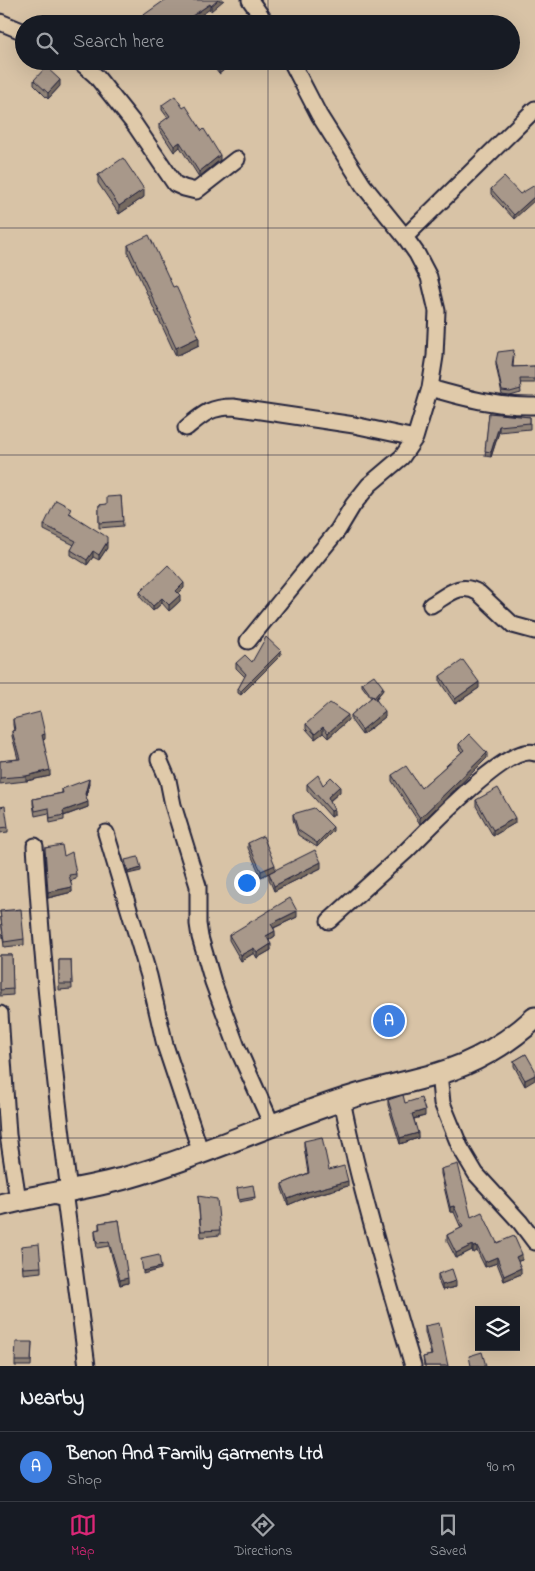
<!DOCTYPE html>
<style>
:root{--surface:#171b24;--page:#242831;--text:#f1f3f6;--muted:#9ea1a6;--line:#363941;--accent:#db2777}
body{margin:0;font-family:"Indie Flower",sans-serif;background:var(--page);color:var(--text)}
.controls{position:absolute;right:15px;bottom:15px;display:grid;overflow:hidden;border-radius:0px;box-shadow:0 5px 20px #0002}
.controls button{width:45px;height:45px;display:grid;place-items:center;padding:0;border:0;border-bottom:1px solid var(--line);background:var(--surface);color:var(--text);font:25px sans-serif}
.you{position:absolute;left:246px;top:882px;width:18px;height:18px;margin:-12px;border:4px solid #fff;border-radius:50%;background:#1a73e8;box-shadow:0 0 0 8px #1a73e833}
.badge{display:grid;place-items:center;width:32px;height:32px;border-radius:50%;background:var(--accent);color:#fff;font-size:16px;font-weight:700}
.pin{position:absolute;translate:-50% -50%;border:2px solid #fff;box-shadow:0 1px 5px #0006}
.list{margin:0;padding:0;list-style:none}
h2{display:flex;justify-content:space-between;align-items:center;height:65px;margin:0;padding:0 20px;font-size:21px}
h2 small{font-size:16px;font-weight:400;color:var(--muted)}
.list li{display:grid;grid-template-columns:32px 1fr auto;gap:15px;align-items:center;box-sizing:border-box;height:70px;padding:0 20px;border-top:1px solid var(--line)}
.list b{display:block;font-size:19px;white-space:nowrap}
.list p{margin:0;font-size:16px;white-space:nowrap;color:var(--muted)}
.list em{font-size:16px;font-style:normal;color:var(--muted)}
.icon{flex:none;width:28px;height:28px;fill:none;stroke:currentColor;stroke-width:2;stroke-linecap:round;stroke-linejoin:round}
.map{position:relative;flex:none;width:535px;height:1366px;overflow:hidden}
.search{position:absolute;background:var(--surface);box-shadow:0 5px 20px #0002;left:15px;right:15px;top:15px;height:55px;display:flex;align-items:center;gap:12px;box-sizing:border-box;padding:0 18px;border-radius:28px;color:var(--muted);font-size:19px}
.sheet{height:135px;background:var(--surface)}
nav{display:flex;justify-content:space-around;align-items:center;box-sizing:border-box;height:70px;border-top:1px solid var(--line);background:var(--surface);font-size:14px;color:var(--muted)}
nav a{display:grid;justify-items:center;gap:2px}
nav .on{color:var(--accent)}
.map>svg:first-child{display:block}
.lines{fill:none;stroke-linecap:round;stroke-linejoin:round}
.street-casing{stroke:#22223b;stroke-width:19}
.secondary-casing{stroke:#22223b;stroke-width:25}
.street{stroke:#e0caaa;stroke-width:15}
.secondary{stroke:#e0caaa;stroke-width:21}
.wall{fill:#908377;stroke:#22223b}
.shaded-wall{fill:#766a61;stroke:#22223b}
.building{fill:#a8988a;stroke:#22223b}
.grid{fill:none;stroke:#22223b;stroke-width:1;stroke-opacity:0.55}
</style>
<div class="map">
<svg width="535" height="1366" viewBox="0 0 535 1366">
<rect width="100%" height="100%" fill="#d8c3a6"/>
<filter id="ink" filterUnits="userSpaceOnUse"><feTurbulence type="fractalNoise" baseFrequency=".02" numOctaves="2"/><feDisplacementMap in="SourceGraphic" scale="10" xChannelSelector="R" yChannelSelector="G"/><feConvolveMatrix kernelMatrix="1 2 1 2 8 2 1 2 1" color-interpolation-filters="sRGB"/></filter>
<g filter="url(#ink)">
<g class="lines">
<!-- street casing -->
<g class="street-casing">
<path id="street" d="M250,0L267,24
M0,22L24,32
M79,61L96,76L135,125L175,184L184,188L196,191L237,159
M405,237L535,109
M430,388C465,398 497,407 535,406
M186,428C203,414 210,407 233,407L354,425L415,438
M431,605C448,595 460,581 479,593L513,625L535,631
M248,641L338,530L353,505L369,485L402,457L415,438L430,388L435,356L437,311L429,277L417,254L405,237L363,185L319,115L291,61
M159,759L168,780L173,805L198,886V924L200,937L213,982L237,1047L272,1125
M106,833L149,976L165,1045L201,1153
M35,846C42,961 54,1076 69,1191
M329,921C354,898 380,875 405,852C426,832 507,743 535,753
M0,1014L8,1135L18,1200
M439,1073L442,1103L460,1147L476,1174L520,1222L535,1242
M342,1100C360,1190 387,1278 413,1366
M48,1195L65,1199L87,1366"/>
</g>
<!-- secondary casing -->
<g class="secondary-casing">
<path id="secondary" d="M0,1205C43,1194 87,1189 129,1177C202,1156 271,1123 342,1100C374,1089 406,1083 437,1074C473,1064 508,1043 535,1018"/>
</g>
<!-- street -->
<use href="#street" class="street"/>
<!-- secondary -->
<use href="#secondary" class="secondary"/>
</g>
<!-- wall -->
<path class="wall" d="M209,61H235L219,74Z
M34,80L60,86L48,99L34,85Z
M162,105L220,160L199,177L180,147L174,152L159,129V124L168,118L162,110Z
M98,175L144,197L119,214L98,183Z
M491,189L520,194L514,219L491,194Z
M128,245L199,345L176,356L128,253Z
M514,354L513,367L535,366V383H520L521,393L510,396L502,395L496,365V361Z
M489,413L530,417V429L499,432L491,457L485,456Z
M121,496L123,526L99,528V505H107Z
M71,513V514L107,548L99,560L93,557L87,565L71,555V550L74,545L44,530V525Z
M184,588L178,594L180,601L169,611L162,603L153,611L140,597V592Z
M281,655L241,695L238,693V689L245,677L236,668V663L252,662Z
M440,676L479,688L455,704L440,682Z
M362,683L383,690L376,699L385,717L362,735L351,720V715L371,698L362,686Z
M13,719L45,739L43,740L50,776L26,781L0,784V761L18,759L12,736V731H14L13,725Z
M348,720L328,738L323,733L315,739L306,729V724Z
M459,744L487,758L420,824L392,781V775L421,788L462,752L459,749Z
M89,784L86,796L88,807L64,816V820L50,823L49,813L35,816L33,804V799L62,793V789Z
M307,784L323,785L340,792L330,801L334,815L331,817L307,790Z
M476,800L515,823L493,836L476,806Z
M0,807L8,827V832L0,833Z
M293,814L333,831L317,847L298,835L293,819Z
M248,843L275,870L321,868L274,891L269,879V873L261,877L248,848Z
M45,853L64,856L76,874V879L70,881L72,892L48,898Z
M0,911L24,939V945L4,947Z
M297,917L274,928L275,936L269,940L271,950L257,958L254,953L241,961L229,940V935Z
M0,955H12L13,995L0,996Z
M59,960H71L72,989L59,990Z
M526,1054L525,1086L514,1066V1061Z
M388,1100L405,1103L425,1116L414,1119L418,1138L400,1144L388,1105Z
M304,1141L329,1170L348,1186L307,1197L288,1205L282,1189V1184L308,1173L304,1147Z
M441,1169L471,1217L497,1243L522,1260L518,1261L521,1274L504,1281L497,1263L485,1267L477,1251L473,1253L472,1250L456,1258L447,1241V1235L461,1228L454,1212H450L441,1174Z
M237,1188L255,1197V1199L239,1202Z
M198,1196L220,1230V1235L201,1237Z
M119,1220L128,1283L120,1285L109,1246L97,1248L95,1235V1230L99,1229V1223Z
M21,1246L41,1267V1272L23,1274Z
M438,1274L456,1287L442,1290L438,1280Z
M425,1326L448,1366H424L423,1357L431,1355L425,1332Z
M32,1342L31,1366H15V1361Z"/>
<!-- shaded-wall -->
<path class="shaded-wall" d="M218,0H224L211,11V6Z
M210,4V9L188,24H180Z
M228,61H235L219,74V68Z
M60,80V86L48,99V93Z
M180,142V147L174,152V146Z
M220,155V160L199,177V172Z
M144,189V197L119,214V206Z
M535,196V200L514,219V215Z
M199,337V345L176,356V348Z
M499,426V432L491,457V452Z
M107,542V548L99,560V555Z
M93,551V557L87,565V560Z
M184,583V588L176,596V591Z
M180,595V601L169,611V605Z
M162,598V603L153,611V606Z
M281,651V655L241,695V691Z
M479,682V688L455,704V699Z
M383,687V690L373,702V699Z
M385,711V717L362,735V730Z
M348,715V720L328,738V733Z
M323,727V733L315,739V734Z
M45,734V739L42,740V735Z
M487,753V758L420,824V818Z
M50,770V776L26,781V776Z
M89,779V784L85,799V794Z
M340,786V792L328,802V797Z
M88,802V807L63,816V811Z
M334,810V815L331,817V811Z
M515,818V823L493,836V830Z
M333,827V831L317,847V843Z
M321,862V868L274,891V886Z
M275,865V870L261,877V871Z
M141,868V871L128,874V872Z
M72,887V892L48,898V892Z
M297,911V917L271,929V924Z
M275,931V936L266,942V936Z
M271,944V950L257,958V953Z
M254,948V953L241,961V955Z
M535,1075V1080L525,1086V1080Z
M425,1110V1116L412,1119V1114Z
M418,1133V1138L400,1144V1138Z
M348,1181V1186L307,1197L288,1205V1199L307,1192Z
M454,1206V1212H450V1207Z
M472,1245V1250L456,1258V1253Z
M477,1246V1251L473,1253V1247Z
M522,1254V1260L516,1262V1257Z
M497,1257V1263L485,1267V1262Z
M161,1267V1269L143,1274V1271Z
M521,1268V1274L504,1281V1276Z
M128,1278V1283L120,1285V1280Z
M456,1281V1287L442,1290V1285Z"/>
<!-- building -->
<path class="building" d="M165,0H218L211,6L210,4L180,24H131Z
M214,61H228L219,68Z
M46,67L60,80L48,93L34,80Z
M175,96L183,108L186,106L202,131L204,129L220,155L199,172L180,142L174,146L159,124L170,116L162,105Z
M123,158L144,189L119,206L98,175Z
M504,177L520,194L535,185V196L514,215L491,189Z
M149,235L173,287L176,286L199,337L176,348L128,245Z
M514,350L512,367L535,366V379H520L521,389L510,392L502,391L496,361L498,352Z
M489,413L530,417V423L499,426L491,452L485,451Z
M121,496L123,521L99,523V505L107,504V497Z
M56,500L71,508L69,513L107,537V542L99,555L93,551L87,560L71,550L76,541L44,525Z
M168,565L184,583L176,591L180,595L169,605L162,598L153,606L140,592Z
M266,637L281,651L241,691L238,689L246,674L236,663L245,655L252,662Z
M463,660L479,682L455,699L440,676Z
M374,675L383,687L374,698L373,696L372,697L362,683Z
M373,696L385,711L362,730L351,715Z
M330,703L348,715L328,733L323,727L315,734L306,724Z
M40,712L45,734L42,735L50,770L26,776L0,778V761L20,759L12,731L15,730L13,719Z
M469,734L487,753L420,818L392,775L406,766L421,788L464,750L459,744Z
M318,775L323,785L331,777L340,786L328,797L334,810L331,811L307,784Z
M89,779L85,794L88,802L63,811L64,815L50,818L49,808L35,811L33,799L63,793L62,789Z
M498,788L515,818L493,830L476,800Z
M5,806L8,827L0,828V807Z
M314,808L333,827L317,843L298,830L293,814Z
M263,836L275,865L261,871L248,843Z
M62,845L64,856L72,852L76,874L69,875L72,887L48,892L45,848Z
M315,850L321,862L274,886L269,873Z
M138,857L141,868L128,872L125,860Z
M290,898L297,911L271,924L275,931L266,936L271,944L257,953L254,948L241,955L229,935Z
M21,909L24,939L4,942L0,911Z
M0,955H12L13,989L0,990Z
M59,960H71L72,984H59Z
M526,1054L535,1070V1075L525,1080L514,1061Z
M403,1095L405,1103L421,1098L425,1110L412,1114L418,1133L400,1138L388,1100Z
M322,1137L329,1170L344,1166L348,1181L307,1192L288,1199L282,1184L309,1173L304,1141Z
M458,1164L471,1217L482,1212L497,1243L514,1236L522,1254L516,1257L521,1268L504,1276L497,1257L485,1262L477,1246L473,1247L472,1245L456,1253L447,1235L463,1227L454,1206L450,1207L441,1169Z
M253,1185L255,1197L239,1200L237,1188Z
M198,1196L217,1199L220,1230L201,1231Z
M119,1220L128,1278L120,1280L109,1242L97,1243L95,1230L100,1229L99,1223Z
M39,1244L41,1267L23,1268L21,1246Z
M159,1255L161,1267L143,1271L141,1259Z
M452,1269L456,1281L442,1285L438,1274Z
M439,1323L448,1366H425L423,1357L432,1355L425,1326Z
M16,1342H32L31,1361H15Z
M482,1352L486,1366H471L469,1356Z"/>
</g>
<!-- grid -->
<path class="grid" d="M268,0V24M268,61V1366M0,228H535M0,455H535M0,683H535M0,911H535M0,1138H535"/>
</svg>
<div class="controls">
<button><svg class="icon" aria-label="layers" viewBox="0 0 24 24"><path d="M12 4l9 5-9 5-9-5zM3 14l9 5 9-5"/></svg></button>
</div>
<div class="you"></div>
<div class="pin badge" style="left:389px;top:1021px;background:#3f7fe0">A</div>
<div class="search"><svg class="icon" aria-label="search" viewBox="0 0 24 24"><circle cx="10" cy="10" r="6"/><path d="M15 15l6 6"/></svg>Search here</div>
</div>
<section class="sheet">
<h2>Nearby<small></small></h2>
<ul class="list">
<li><span class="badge" style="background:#3f7fe0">A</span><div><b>Benon And Family Garments Ltd</b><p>Shop</p></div><em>90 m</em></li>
</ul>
</section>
<nav>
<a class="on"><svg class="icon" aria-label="map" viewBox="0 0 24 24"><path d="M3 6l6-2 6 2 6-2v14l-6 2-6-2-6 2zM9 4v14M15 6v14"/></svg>Map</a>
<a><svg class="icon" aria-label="directions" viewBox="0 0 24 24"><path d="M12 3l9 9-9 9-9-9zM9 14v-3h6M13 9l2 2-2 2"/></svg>Directions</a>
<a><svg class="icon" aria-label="saved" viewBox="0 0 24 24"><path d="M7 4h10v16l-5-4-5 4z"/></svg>Saved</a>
</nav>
